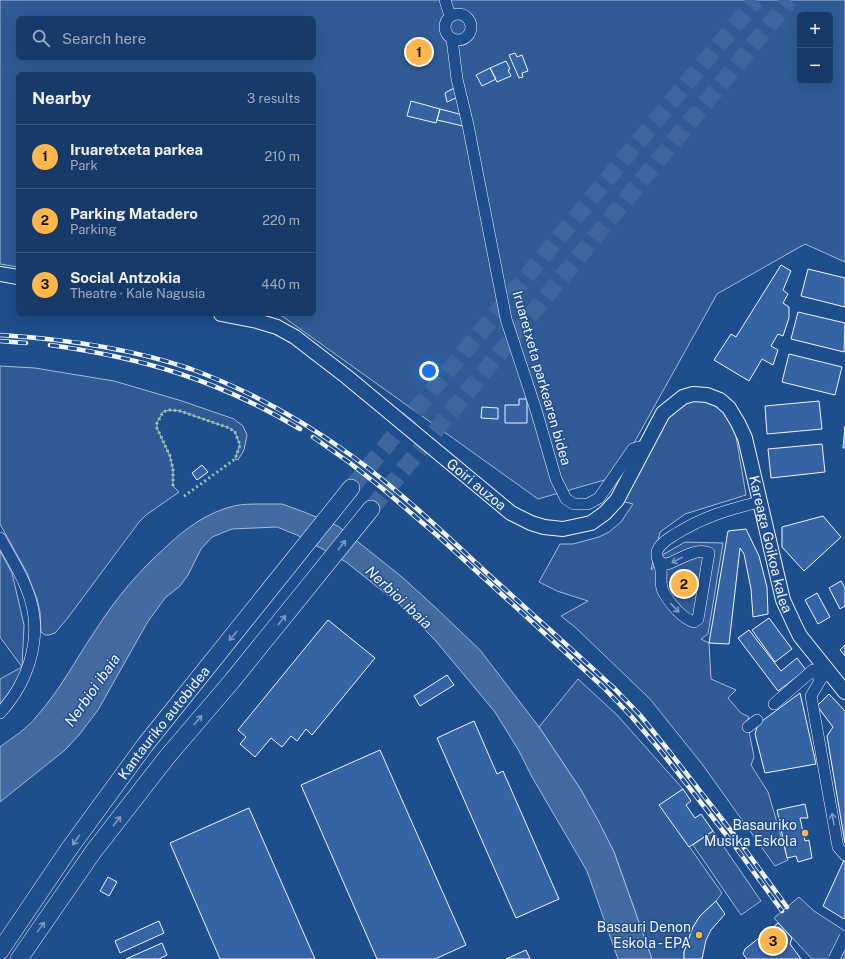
<!DOCTYPE html>
<meta charset="utf-8">
<style>
:root{--surface:#173a69;--page:#20416f;--text:#f1f3f6;--muted:#9eadc0;--line:#36547d;--accent:#ffb74d}
body{margin:0;font-family:"Public Sans",sans-serif;background:var(--page);color:var(--text)}
.controls{position:absolute;right:12px;top:12px;display:grid;overflow:hidden;border-radius:6px;box-shadow:0 4px 16px #0002}
.controls button{width:36px;height:36px;display:grid;place-items:center;padding:0;border:0;border-bottom:1px solid var(--line);background:var(--surface);color:var(--text);font:20px sans-serif}
.you{position:absolute;left:429px;top:371px;width:14px;height:14px;margin:-10px;border:3px solid #fff;border-radius:50%;background:#1a73e8;box-shadow:0 0 0 6px #1a73e833}
.badge{display:grid;place-items:center;width:26px;height:26px;border-radius:50%;background:var(--accent);color:#111;font-size:13px;font-weight:700}
.pin{position:absolute;translate:-50% -50%;border:2px solid #fff;box-shadow:0 1px 4px #0006}
.list{margin:0;padding:0;list-style:none}
h2{display:flex;justify-content:space-between;align-items:center;height:52px;margin:0;padding:0 16px;font-size:17px}
h2 small{font-size:13px;font-weight:400;color:var(--muted)}
.list li{display:grid;grid-template-columns:26px 1fr auto;gap:12px;align-items:center;box-sizing:border-box;height:64px;padding:0 16px;border-top:1px solid var(--line)}
.list b{display:block;font-size:15px;white-space:nowrap}
.list p{margin:0;font-size:13px;white-space:nowrap;color:var(--muted)}
.list em{font-size:13px;font-style:normal;color:var(--muted)}
.icon{flex:none;width:22px;height:22px;fill:none;stroke:currentColor;stroke-width:2;stroke-linecap:round;stroke-linejoin:round}
.map{position:relative;flex:none;width:845px;height:959px;overflow:hidden}
.search{position:absolute;background:var(--surface);box-shadow:0 4px 16px #0002;left:16px;top:16px;width:300px;height:44px;display:flex;align-items:center;gap:10px;box-sizing:border-box;padding:0 14px;border-radius:6px;color:var(--muted);font-size:15px}
.panel{position:absolute;background:var(--surface);box-shadow:0 4px 16px #0002;left:16px;top:72px;width:300px;height:244px;border-radius:6px}
.map>svg:first-child{display:block}
.built{fill:#305b95;stroke:#a8bbd7;fill-rule:evenodd}
.water{fill:#446ba0;stroke:#a8bbd7}
.building{fill:#3563a3;stroke:#f2f6ff}
.lines{fill:none;stroke-linecap:round;stroke-linejoin:round}
.highway-tunnel{stroke:#3f679d;stroke-width:17;stroke-dasharray:17 8;stroke-linecap:butt}
.minor-casing{stroke:#f2f6ff;stroke-width:12}
.major-casing{stroke:#f2f6ff;stroke-width:16}
.highway-casing{stroke:#f2f6ff;stroke-width:18}
.minor{stroke:#1f4e8c;stroke-width:11}
.major{stroke:#1f4e8c;stroke-width:14}
.highway{stroke:#1f4e8c;stroke-width:17}
.rail-casing{stroke:#f2f6ff;stroke-width:4.5}
.rail{stroke:#1f4e8c;stroke-width:3;stroke-dasharray:9;stroke-linecap:butt}
.minor-bridge-casing{stroke:#f2f6ff;stroke-width:12;stroke-linecap:butt}
.minor-bridge{stroke:#1f4e8c;stroke-width:11}
.hedge{stroke:#97c8a6;stroke-width:3;stroke-dasharray:2 3;stroke-linecap:butt}
.oneway{stroke:#7e9ac0}
.poi-dot{fill:#ffb74d;stroke:#1f4e8c;stroke-width:1.5}
.labels{text-anchor:middle;dominant-baseline:central;stroke-width:3;stroke-linejoin:round;paint-order:stroke}
.street-label{font-size:14px;fill:#f2f6ff;stroke:#1f4e8c}
.poi-label{font-size:14px;fill:#f2f6ff;stroke:#1f4e8c;text-anchor:end}
.water-label{font-size:15px;font-style:italic;fill:#f2f6ff;stroke:#1f4e8c}
</style>
<div class="map">
<svg width="845" height="959" viewBox="0 0 845 959">
<rect width="100%" height="100%" fill="#1f4e8c"/>
<!-- built -->
<path class="built" d="M0,0H845V262L805,244L717,294L615,477L538,499L282,316L274,314H314V74H18V267L0,264ZM800,15H830V81H800ZM18,18H314V58H18Z
M0,366L35,368L114,381L182,401L234,419L243,426L247,435L244,450L238,460L235,459L240,445L235,432L229,428L180,411L169,410L163,412L157,423V428L170,456L173,469V486L179,492L146,515L139,522L67,619L55,633L49,635H45L41,632L40,612L37,599L27,573L0,524Z
M698,397L724,410L734,425L746,495L685,514L660,532L651,570L664,554L685,542L723,543L708,634L701,639L709,643L711,679L736,690L728,698L741,713L749,717L747,721L754,757L751,765L768,792L788,860L775,866L702,764L650,699L576,628L561,616L588,601L557,591L539,582L560,544H573L599,537L609,532L621,522L633,504L617,500L662,418Z
M0,551L12,573L24,625L22,667L20,675L13,687L0,704V679L22,667L0,637Z
M578,679L617,715L683,789L660,805L722,893L716,901L700,916L693,927L684,952V959H652L614,852L581,790L539,727Z
M713,831L761,901L741,915L693,845Z
M799,897L814,911L845,931V959H812L774,918Z"/>
<!-- water -->
<path class="water" d="M261,504H282L304,512L338,526L402,577L436,608L480,650L539,727L581,790L599,822L614,852L652,959H618L587,871L532,777L519,751L495,712L435,640L400,605L346,562L297,535L277,527L232,529L212,537L201,549L188,575L180,586L165,598L147,623L98,710L79,735L65,750L0,802V747C13,737 27,729 37,716C60,690 76,659 95,631C116,598 138,572 167,546C186,528 208,512 234,506C242,504 252,504 261,504Z"/>
<!-- building -->
<path class="building" d="M515,53L517,57L522,55L528,71L522,73L523,77L519,78L509,55Z
M506,61L510,69L508,70L511,76L497,82L490,68Z
M490,68L496,79L482,86L476,75Z
M456,87L458,97L447,102L445,93Z
M411,101L440,109L436,123L407,116Z
M440,109L463,115V126L437,120Z
M781,265L791,271L783,290L788,294L783,303L789,307V318L783,336L778,334L771,346L778,350L773,365L762,359L749,381L714,360L731,334L736,337Z
M808,269L845,278V307L801,296Z
M798,312L845,323L844,352L791,339Z
M789,354L842,367L835,395L782,382Z
M519,399H527V423H505V405H519Z
M819,401L822,429L767,434L765,406Z
M482,407L498,408V419L481,418Z
M845,426V448H843Z
M822,444L825,472L771,478L768,449Z
M202,465L208,472L197,480L192,473Z
M823,516L841,537L804,571L782,547V527Z
M746,529L759,556L767,587L768,614L753,617L751,589L744,554L740,548L729,644L709,643L728,531Z
M841,581L845,588V606L840,609L829,588Z
M817,593L830,617L818,624L805,600Z
M769,618L792,649L775,662L752,630Z
M328,620L375,658L312,735L306,729L297,741L291,736L282,747L271,738L255,757L240,744L246,737L238,730Z
M749,630L781,671L797,658L806,670L778,691L738,638Z
M845,645V656L840,650Z
M447,675L454,685L420,706L414,696Z
M800,693L816,764L765,773L755,734L758,724Z
M829,694L845,711V843L827,736L833,727L817,706Z
M474,721L497,774L503,771L559,899L516,918L437,738Z
M380,750L466,945L435,959H377L301,785Z
M683,789L691,801L686,805L695,818L701,814L713,831L689,847L659,805Z
M805,804L808,818H800L805,841L809,840L812,858L798,862L796,856L787,858L777,810Z
M249,808L315,959H220L170,843Z
M845,858V918L844,919L823,906Z
M108,877L117,882L109,896L100,891Z
M716,901L725,914L711,930L706,940L702,959H684V952L693,927L700,916Z
M159,921L164,933L120,953L115,941Z
M778,923L792,938L790,944L801,959H747L743,954L745,949Z
M162,943L167,955L159,959H126Z
M526,950L530,959H506Z"/>
<g class="lines">
<!-- highway-tunnel -->
<path class="highway-tunnel" d="M351,488L756,0
M371,509L790,0"/>
<!-- minor casing -->
<g class="minor-casing">
<path id="minor" d="M445,0L450,16
M445 27a13 13 0 1 1 26 0a13 13 0 1 1-26 0Z
M452,39L457,79L468,125L506,319L536,410L556,479L566,499L574,504H588L599,498L633,449L639,447L644,449
M0,538C11,558 25,579 31,602C42,641 27,684 0,713
M658,560L664,564H667C679,560 697,547 709,553L698,619L694,622C682,618 670,604 664,593C659,585 662,578 661,570C660,564 656,558 657,552C659,544 668,539 674,535C703,517 726,510 759,502
M828,672L821,679L811,696L838,847L845,855
M774,704L813,670L821,679
M748,727L757,720"/>
</g>
<!-- major casing -->
<g class="major-casing">
<g id="major">
<path d="M0,274L18,277"/>
<path id="s1" d="M221,314L257,321L277,327L295,337L347,377L511,513L531,523L544,527L563,529L591,523L605,513L617,500L663,413L683,397L693,394L707,395L720,400L729,408L738,423L745,438L783,600L795,626L800,636L845,692"/>
</g>
</g>
<!-- highway casing -->
<g class="highway-casing">
<g id="highway">
<path id="s2" d="M0,951L69,849L145,745L351,488"/>
<path d="M19,959L93,852L167,757L232,681L371,509"/>
</g>
</g>
<!-- minor -->
<use href="#minor" class="minor"/>
<!-- major -->
<use href="#major" class="major"/>
<!-- highway -->
<use href="#highway" class="highway"/>
<!-- rail casing -->
<g class="rail-casing">
<path id="rail" d="M0,335C65,339 129,348 191,369C248,390 302,420 352,456C400,491 444,533 487,573C530,612 573,650 615,689L640,715L665,746L739,841L787,907
M0,341L26,343
M50,345C143,358 218,380 300,429
M313,437L350,463L383,489L439,537L602,686L631,716L660,750L734,845L782,911"/>
</g>
<!-- rail -->
<use href="#rail" class="rail"/>
<!-- minor-bridge casing -->
<g class="minor-bridge-casing">
<path id="minor-bridge" d="M834,959L845,937"/>
</g>
<!-- minor-bridge -->
<use href="#minor-bridge" class="minor-bridge"/>
<!-- hedge -->
<path class="hedge" d="M173,486V469L170,456L157,428V423L163,412L169,410L180,411L229,428L235,432L240,445L235,459L183,497"/>
</g>
<!-- one-way arrows -->
<defs><path id="oneway-shaft" d="M-6 0H5M1.5-3L5.5 0L1.5 3" fill="none" stroke-width="1.6" stroke-linecap="round" stroke-linejoin="round"/></defs>
<g class="oneway">
<use href="#oneway-shaft" transform="translate(342 545) rotate(-52)"/>
<use href="#oneway-shaft" transform="translate(677 560) rotate(153)"/>
<use href="#oneway-shaft" transform="translate(675 608) rotate(47)"/>
<use href="#oneway-shaft" transform="translate(282 620) rotate(-51)"/>
<use href="#oneway-shaft" transform="translate(233 636) rotate(130)"/>
<use href="#oneway-shaft" transform="translate(198 720) rotate(-50)"/>
<use href="#oneway-shaft" transform="translate(833 819) rotate(-100)"/>
<use href="#oneway-shaft" transform="translate(117 821) rotate(-52)"/>
<use href="#oneway-shaft" transform="translate(76 840) rotate(126)"/>
<use href="#oneway-shaft" transform="translate(41 927) rotate(-55)"/>
</g>
<!-- markers -->
<g class="poi-dot">
<circle cx="805" cy="833" r="4"/>
<circle cx="699" cy="935" r="4"/>
</g>
<g class="labels">
<!-- street labels -->
<g class="street-label">
<text transform="translate(542 378) rotate(74)">Iruaretxeta parkearen bidea</text>
<text stroke="none"><textPath href="#s1" startOffset="312">Goiri auzoa</textPath></text>
<text stroke="none"><textPath href="#s1" startOffset="793">Kareaga Goikoa kalea</textPath></text>
<text stroke="none"><textPath href="#s2" startOffset="281">Kantauriko autobidea</textPath></text>
</g>
<!-- poi labels -->
<g class="poi-label">
<text x="797" y="825">Basauriko<tspan x="797" dy="16">Musika Eskola</tspan></text>
<text x="691" y="927">Basauri Denon<tspan x="691" dy="16">Eskola - EPA</tspan></text>
</g>
<!-- water labels -->
<g class="water-label">
<text transform="translate(399 597) rotate(43)">Nerbioi ibaia</text>
<text transform="translate(92 690) rotate(-55)">Nerbioi ibaia</text>
</g>
</g>
</svg>
<div class="controls">
<button>+</button>
<button>−</button>
</div>
<div class="you"></div>
<div class="pin badge" style="left:419px;top:52px">1</div>
<div class="pin badge" style="left:684px;top:584px">2</div>
<div class="pin badge" style="left:773px;top:941px">3</div>
<div class="search"><svg class="icon" aria-label="search" viewBox="0 0 24 24"><circle cx="10" cy="10" r="6"/><path d="M15 15l6 6"/></svg>Search here</div>
<section class="panel">
<h2>Nearby<small>3 results</small></h2>
<ul class="list">
<li><span class="badge">1</span><div><b>Iruaretxeta parkea</b><p>Park</p></div><em>210 m</em></li>
<li><span class="badge">2</span><div><b>Parking Matadero</b><p>Parking</p></div><em>220 m</em></li>
<li><span class="badge">3</span><div><b>Social Antzokia</b><p>Theatre · Kale Nagusia</p></div><em>440 m</em></li>
</ul>
</section>
</div>
